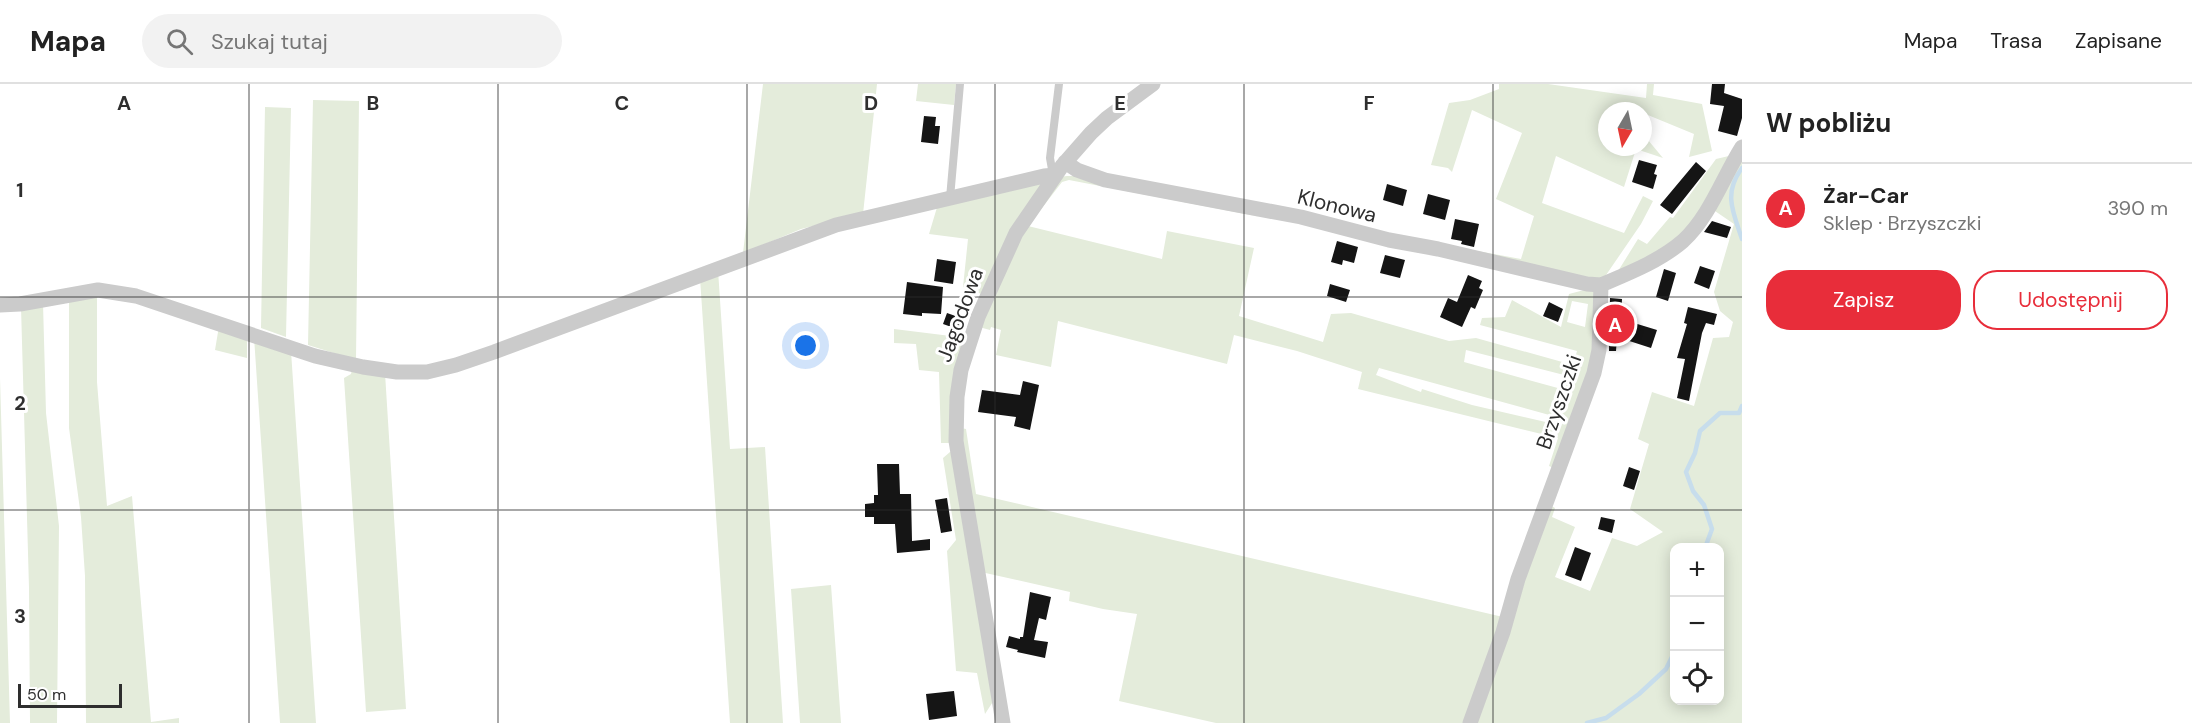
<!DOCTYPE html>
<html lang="pl">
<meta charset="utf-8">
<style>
:root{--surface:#fff;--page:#f2f2f2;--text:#222;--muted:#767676;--line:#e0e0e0;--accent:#e82d3a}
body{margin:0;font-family:"DM Sans",sans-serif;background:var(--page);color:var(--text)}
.controls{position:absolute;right:18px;bottom:18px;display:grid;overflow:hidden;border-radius:12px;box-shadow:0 3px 15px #0003}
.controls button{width:54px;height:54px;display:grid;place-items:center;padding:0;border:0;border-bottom:2px solid var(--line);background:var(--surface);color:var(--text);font:30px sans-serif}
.compass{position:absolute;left:1598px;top:18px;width:54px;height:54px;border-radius:50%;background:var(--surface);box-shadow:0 3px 15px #0003;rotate:189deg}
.scale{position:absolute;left:18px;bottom:15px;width:104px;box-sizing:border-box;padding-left:6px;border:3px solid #2e2e2e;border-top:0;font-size:16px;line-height:21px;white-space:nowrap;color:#2e2e2e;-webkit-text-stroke:4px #fff;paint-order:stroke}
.you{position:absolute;left:806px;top:262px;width:21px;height:21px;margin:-15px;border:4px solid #fff;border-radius:50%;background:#1a73e8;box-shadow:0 0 0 9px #1a73e833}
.badge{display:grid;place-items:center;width:39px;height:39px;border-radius:50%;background:var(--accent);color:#fff;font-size:20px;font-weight:700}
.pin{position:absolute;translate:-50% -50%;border:3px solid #fff;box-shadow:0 2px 6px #0006}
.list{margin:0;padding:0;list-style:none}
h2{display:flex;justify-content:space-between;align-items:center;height:78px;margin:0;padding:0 24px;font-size:26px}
h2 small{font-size:20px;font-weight:400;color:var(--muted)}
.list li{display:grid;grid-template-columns:39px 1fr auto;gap:18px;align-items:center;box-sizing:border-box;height:90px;padding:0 24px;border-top:2px solid var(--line)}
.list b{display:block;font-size:22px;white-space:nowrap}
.list p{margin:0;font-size:20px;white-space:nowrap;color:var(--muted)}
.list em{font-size:20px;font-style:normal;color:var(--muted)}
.actions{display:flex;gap:12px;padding:18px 24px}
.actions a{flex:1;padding:14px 0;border:2px solid var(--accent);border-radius:24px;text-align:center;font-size:21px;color:var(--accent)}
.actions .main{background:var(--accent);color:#fff}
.icon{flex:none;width:33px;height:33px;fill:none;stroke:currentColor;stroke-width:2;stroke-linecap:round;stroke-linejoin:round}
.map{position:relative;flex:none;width:1742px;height:639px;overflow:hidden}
header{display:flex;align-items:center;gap:36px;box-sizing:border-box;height:84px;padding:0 30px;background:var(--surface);border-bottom:2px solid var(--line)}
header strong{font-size:28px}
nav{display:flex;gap:33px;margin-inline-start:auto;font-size:21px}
.search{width:420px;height:54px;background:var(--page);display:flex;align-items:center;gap:15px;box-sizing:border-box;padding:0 21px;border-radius:33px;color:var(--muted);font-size:22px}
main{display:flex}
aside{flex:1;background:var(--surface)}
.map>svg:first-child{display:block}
.green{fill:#e4ecdb;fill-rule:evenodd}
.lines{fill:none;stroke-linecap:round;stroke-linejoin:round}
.stream{stroke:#c7ddec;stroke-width:4.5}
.building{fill:#151515}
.service{stroke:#cbcbcb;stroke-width:8}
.minor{stroke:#cbcbcb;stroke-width:15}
.grid{fill:none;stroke:#2e2e2e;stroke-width:1.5;stroke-opacity:0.55}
.labels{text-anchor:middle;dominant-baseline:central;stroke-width:6;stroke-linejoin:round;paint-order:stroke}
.street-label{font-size:21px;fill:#2e2e2e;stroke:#fff}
.grid-label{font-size:20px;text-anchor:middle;font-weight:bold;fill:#2e2e2e;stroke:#fff;stroke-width:6;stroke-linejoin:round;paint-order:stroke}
</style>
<header>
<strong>Mapa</strong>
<div class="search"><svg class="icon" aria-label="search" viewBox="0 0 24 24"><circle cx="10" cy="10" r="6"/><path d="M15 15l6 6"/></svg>Szukaj tutaj</div>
<nav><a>Mapa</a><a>Trasa</a><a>Zapisane</a></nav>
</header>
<main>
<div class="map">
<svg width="1742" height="639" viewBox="0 0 1742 639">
<rect width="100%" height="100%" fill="#fff"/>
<!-- green -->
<path class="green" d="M763,0H877L863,130L801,145L743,169Z
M918,0H956L954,21L916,17Z
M1499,0H1548L1646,14L1647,0H1654L1653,11L1702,20L1712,67L1689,73L1694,50L1643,29V27H1637L1624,22L1622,27H1607V63H1643V50L1663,74L1636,65L1624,103L1556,72L1542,119L1624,149L1643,112L1653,117L1641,140L1604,194L1598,196L1445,161L1521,175L1534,132L1496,115L1522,49L1472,26L1452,88L1448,84L1431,81L1449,19L1470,16L1499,5Z
M313,16L359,17L356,276L308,261Z
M265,23L291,24L286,253L261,244Z
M1742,70V639H1472L1548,420L1555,424L1552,433L1575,443L1555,493L1590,507L1612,454L1637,462L1663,448L1630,425L1649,360L1638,355L1652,308L1694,322L1713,254L1729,253L1733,238L1720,227L1714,208L1734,140L1712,125ZM1674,464H1720V616H1674Z
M1733,71C1718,98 1703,127 1682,150C1664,169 1637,180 1615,192L1638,155L1647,160L1670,133L1673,134L1716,75Z
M1067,92H1076L1261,133L1069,96L1062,98L1028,142L1162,175L1167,147L1254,164L1239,232L1323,258L1331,230L1351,229L1449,257L1476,254L1573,281L1577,267L1480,241L1482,234L1505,233L1512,216L1561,243L1569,210L1588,205L1594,207L1596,262L1554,384L1549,382L1558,354L1358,305L1362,288L1297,267L1234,251L1227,280L1058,237L1051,283L996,271L1001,246L991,243L990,246L979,243L1015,158L1059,93ZM1572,217L1588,220L1585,243L1567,238ZM1466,266L1568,292L1565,306L1464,278ZM1379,284L1553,332L1550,339L1472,321L1422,305L1421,308L1376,291Z
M1042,95L1045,100L984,211L963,203L968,155L929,150L938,120Z
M718,186L730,365L765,363L783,639H730L700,194Z
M97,209V298L107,422L132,412L151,638L179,634V639H86L85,492L81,433L69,344V213Z
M43,219L46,329L59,442L57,639H30L29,504L21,223Z
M219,242L247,251V274L215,266Z
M894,245L967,254L950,359H941L939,288L919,286L916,260L894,259Z
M254,253L291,267L316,639H280Z
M352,284L385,289L406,625L366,628L344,294L351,290Z
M0,294L10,639H0Z
M961,344L966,345L976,410L1503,533L1466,639H1216L1119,617L1137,530L1103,525L1069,517L1070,508L981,488L959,355Z
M950,368H952L994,616L985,630L977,589L956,587L947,467L956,456L943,374Z
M831,501L841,639H800L791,505Z"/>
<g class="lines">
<!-- stream -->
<path class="stream" d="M1742,84C1723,109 1733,128 1742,155
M1705,464L1712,445L1704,421L1693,407L1686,388L1695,369L1700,347L1720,329H1739L1742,322
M1587,639L1606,634L1639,610L1666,585L1674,569V533"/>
</g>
<!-- building -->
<path class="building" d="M1712,0H1725L1724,9L1742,15V34L1737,52L1718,47L1724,22L1710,20Z
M924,32L936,33L935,42H940L938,60L921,58Z
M1639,76L1657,81L1654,90L1657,91L1653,105L1632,98Z
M1696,78L1706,87L1672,130L1660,121Z
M1387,100L1407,106L1403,122L1383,116Z
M1428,110L1450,116L1445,136L1423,130Z
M1455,135L1479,140L1474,163L1461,160L1462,157L1451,155Z
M1712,137L1731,143L1727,154L1704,148Z
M1337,157L1358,163L1354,179L1343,176L1342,181L1331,178Z
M1385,171L1405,176L1400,194L1380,189Z
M937,175L956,178L953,200L934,197Z
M1700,182L1715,187L1709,205L1694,199Z
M1664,185L1676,189L1668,217L1656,213Z
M1468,191L1482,197L1479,204L1483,206L1475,225L1471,223L1462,243L1440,233L1448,214L1457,218Z
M907,198L943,203L941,230L922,229V232L903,230Z
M1330,200L1350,206L1346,218L1327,212Z
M1610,214L1622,215L1621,235L1657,246L1651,264L1617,253L1616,267H1609Z
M1549,218L1563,225L1558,238L1543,232Z
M1688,223L1717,230L1714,241L1706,239L1702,249L1689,317L1677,314L1685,275L1677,274L1687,240L1684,239Z
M947,229L964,235L960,246L943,240Z
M1023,297L1039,301L1030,346L1014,342L1016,333L978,328L982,306L1020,311Z
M877,380H899L900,410H911L912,457L930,455V466L897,469L895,440H874V433H865V420L874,419V411H878Z
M1629,383L1640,387L1634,406L1623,402Z
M947,414L952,447L941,449L935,416Z
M1601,433L1615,436L1612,449L1598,445Z
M1575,463L1591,469L1581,497L1565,491Z
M1030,508L1051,513L1046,536L1039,534L1034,556L1048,558L1045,574L1017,568L1018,566L1006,563L1009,552L1020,555V553H1023Z
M954,607L957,632L929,636L926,610Z"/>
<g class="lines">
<!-- service -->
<path class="service" d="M1053,91L1050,74L1059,0
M950,114L960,0"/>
<!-- minor -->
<path class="minor" d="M1065,78L1077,86L1105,96L1301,133L1389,156L1438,165L1587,200L1601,201
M0,221L20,220L98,206L136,212L315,272L363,283L397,288H427L456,281L494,268L836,141L1044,92L1056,91
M1003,639L956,357L957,313L961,286L978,233L1016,149L1062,82L1091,49L1107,34L1153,0
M1470,639L1503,548L1518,495L1594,289L1599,266L1601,201C1629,189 1660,177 1683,157C1710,132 1723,93 1742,63"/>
</g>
<!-- grid -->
<path class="grid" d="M249,0V639M498,0V639M747,0V639M995,0V639M1244,0V639M1493,0V639M0,213H1742M0,426H1742"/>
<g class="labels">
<!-- street labels -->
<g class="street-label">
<text transform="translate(1337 122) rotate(14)">Klonowa</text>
<text transform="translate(960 231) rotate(-70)">Jagodowa</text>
<text transform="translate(1559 318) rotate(-71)">Brzyszczki</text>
</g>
</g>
<g class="grid-label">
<text x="124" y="26">A</text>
<text x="373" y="26">B</text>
<text x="622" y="26">C</text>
<text x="871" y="26">D</text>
<text x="1120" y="26">E</text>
<text x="1369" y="26">F</text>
<text x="20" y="113">1</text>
<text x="20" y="326">2</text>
<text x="20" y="539">3</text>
</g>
</svg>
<div class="controls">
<button>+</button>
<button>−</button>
<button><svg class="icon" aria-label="locate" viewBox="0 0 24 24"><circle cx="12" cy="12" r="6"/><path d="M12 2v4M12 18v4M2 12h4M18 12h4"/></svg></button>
</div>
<svg class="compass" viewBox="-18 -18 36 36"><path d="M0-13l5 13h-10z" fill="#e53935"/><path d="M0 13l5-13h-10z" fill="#767676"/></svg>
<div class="scale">50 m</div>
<div class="you"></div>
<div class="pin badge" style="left:1615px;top:240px">A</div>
</div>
<aside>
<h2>W pobliżu<small></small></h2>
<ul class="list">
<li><span class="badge">A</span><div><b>Żar-Car</b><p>Sklep · Brzyszczki</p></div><em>390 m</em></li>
</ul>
<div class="actions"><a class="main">Zapisz</a><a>Udostępnij</a></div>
</aside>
</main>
